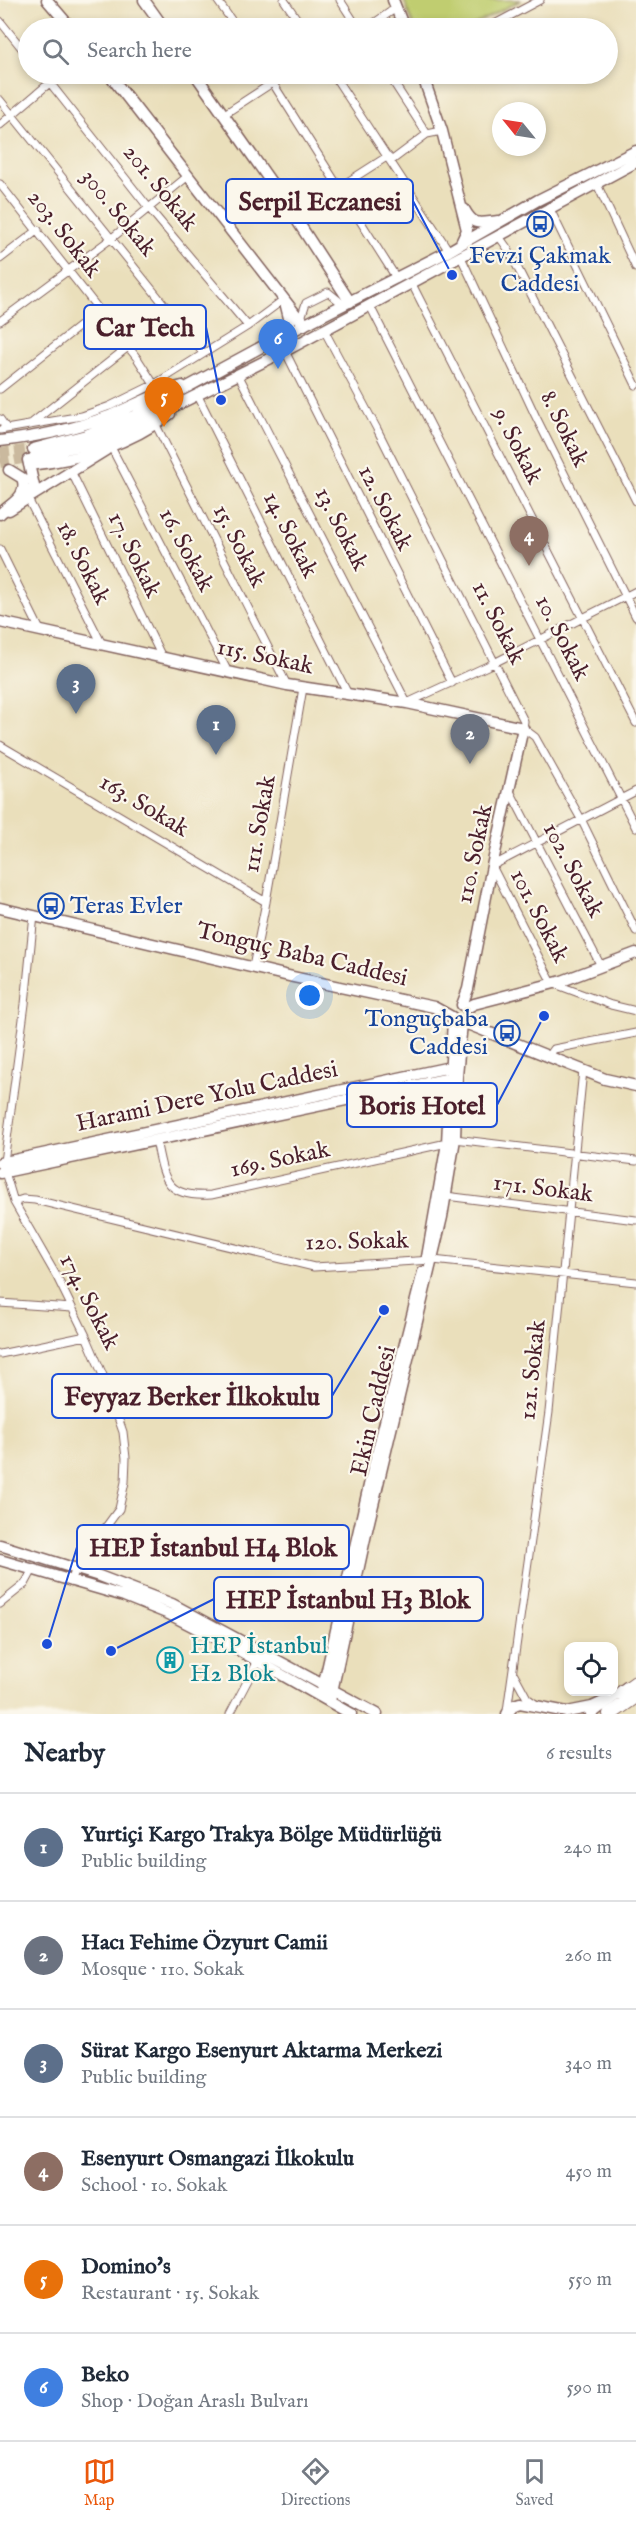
<!DOCTYPE html>
<meta charset="utf-8">
<style>
:root{--surface:#fff;--page:#f2f2f3;--text:#1f2937;--muted:#747a83;--line:#e0e1e3;--accent:#ea580c}
body{margin:0;font-family:"IM FELL English",serif;background:var(--page);color:var(--text)}
.controls{position:absolute;right:18px;bottom:18px;display:grid;overflow:hidden;border-radius:12px;box-shadow:0 3px 9px #0003}
.controls button{width:54px;height:54px;display:grid;place-items:center;padding:0;border:0;border-bottom:2px solid var(--line);background:var(--surface);color:var(--text);font:30px sans-serif}
.compass{position:absolute;left:492px;top:102px;width:54px;height:54px;border-radius:50%;background:var(--surface);box-shadow:0 3px 9px #0003;rotate:300deg}
.you{position:absolute;left:310px;top:996px;width:21px;height:21px;margin:-15px;border:4px solid #fff;border-radius:50%;background:#1a73e8;box-shadow:0 0 0 9px #1a73e833}
.badge{display:grid;place-items:center;width:39px;height:39px;border-radius:50%;background:var(--accent);color:#fff;font-size:20px;font-weight:700}
.pin{position:absolute;translate:-50% -50px;filter:drop-shadow(0 2px 3px #0008)}
.pin::after{content:'';position:absolute;top:32px;width:21px;height:18px;background:inherit;clip-path:polygon(0 0,100% 0,50% 100%)}
.list{margin:0;padding:0;list-style:none}
h2{display:flex;justify-content:space-between;align-items:center;height:78px;margin:0;padding:0 24px;font-size:26px}
h2 small{font-size:20px;font-weight:400;color:var(--muted)}
.list li{display:grid;grid-template-columns:39px 1fr auto;gap:18px;align-items:center;box-sizing:border-box;height:108px;padding:0 24px;border-top:2px solid var(--line)}
.list b{display:block;font-size:22px;white-space:nowrap}
.list p{margin:0;font-size:20px;white-space:nowrap;color:var(--muted)}
.list em{font-size:20px;font-style:normal;color:var(--muted)}
.icon{flex:none;width:33px;height:33px;fill:none;stroke:currentColor;stroke-width:2;stroke-linecap:round;stroke-linejoin:round}
.map{position:relative;flex:none;width:636px;height:1714px;overflow:hidden}
.search{position:absolute;background:var(--surface);box-shadow:0 3px 9px #0003;left:18px;right:18px;top:18px;height:66px;display:flex;align-items:center;gap:15px;box-sizing:border-box;padding:0 21px;border-radius:33px;color:var(--muted);font-size:22px}
.sheet{height:726px;background:var(--surface)}
nav{display:flex;justify-content:space-around;align-items:center;box-sizing:border-box;height:84px;border-top:2px solid var(--line);background:var(--surface);font-size:16px;color:var(--muted)}
nav a{display:grid;justify-items:center;gap:3px}
nav .on{color:var(--accent)}
.map>svg:first-child{display:block}
.green{fill:#c0cd6f;stroke:#85764d;stroke-width:1.5}
.lines{fill:none;stroke-linecap:round;stroke-linejoin:round}
.primary-tunnel{stroke:#cab99e;stroke-width:10;stroke-dasharray:10 5;stroke-linecap:butt}
.street-casing{stroke:#82625d;stroke-width:9}
.secondary-casing{stroke:#82625d;stroke-width:13}
.primary-casing{stroke:#82625d;stroke-width:13}
.highway-casing{stroke:#82625d;stroke-width:16}
.street{stroke:#fff;stroke-width:7}
.secondary{stroke:#fff;stroke-width:10}
.primary{stroke:#fff;stroke-width:10}
.highway{stroke:#fff;stroke-width:14}
.labels{text-anchor:middle;dominant-baseline:central;stroke-width:4.5;stroke-linejoin:round;paint-order:stroke}
.street-label{font-size:24px;fill:#4a1f2b;stroke:#fbf7ec}
.transit-label{font-size:24px;fill:#164399;stroke:#fbf7ec}
.culture-label{font-size:24px;fill:#0d838f;stroke:#fbf7ec;text-anchor:start}
.leader{fill:none;stroke:#1d4ed8;stroke-width:2}
.callout-dot{fill:#1d4ed8;stroke:#fbf7ec;stroke-width:2}
.callout{fill:#fbf7ec;stroke:#1d4ed8;stroke-width:2}
.callout-label{font-size:26px;text-anchor:middle;font-weight:bold;fill:#4a1f2b}
</style>
<div class="map">
<svg width="636" height="1714" viewBox="0 0 636 1714">
<rect width="100%" height="100%" fill="#fbf7ec"/>
<filter id="ink" filterUnits="userSpaceOnUse"><feTurbulence type="fractalNoise" baseFrequency=".0167" numOctaves="2"/><feDisplacementMap in="SourceGraphic" scale="12" xChannelSelector="R" yChannelSelector="G"/><feConvolveMatrix kernelMatrix="1 2 1 2 8 2 1 2 1" color-interpolation-filters="sRGB"/></filter>
<filter id="wash" filterUnits="userSpaceOnUse"><feTurbulence type="fractalNoise" baseFrequency=".008" numOctaves="4" result="noise"/><feDisplacementMap in="SourceGraphic" scale="24" xChannelSelector="R" yChannelSelector="G"/><feGaussianBlur stdDeviation="1.35" result="paint"/><feColorMatrix in="noise" values="0 0 0 0 0 0 0 0 0 0 0 0 0 0 0 0 0 1.4 0 .05"/><feComposite in="paint" operator="in"/></filter>
<g filter="url(#wash)">
<rect width="100%" height="100%" fill="#eadfbb"/>
<!-- green -->
<path class="green" d="M404,0H521L468,28H414Z"/>
</g>
<g filter="url(#ink)">
<g class="lines">
<!-- primary-tunnel -->
<path class="primary-tunnel" d="M0,453L33,449
M0,463L34,457"/>
<!-- street casing -->
<g class="street-casing">
<path id="street" d="M217,0L237,28
M284,0L303,28
M340,0L358,28
M0,21L28,56
M367,28L396,8
M487,28L540,0
M43,74L148,207L248,326
M267,74L397,279
M333,74L449,251
M388,74L427,134
M0,100L203,353
M223,115L272,83
M0,125L60,74
M391,161L427,134L442,131
M596,182L636,268
M0,184L137,358L155,386
M338,188L388,156
M549,207L636,385
M498,235L508,249L636,501
M461,257L535,415L636,617
M0,259L38,230
M412,284L636,723
M370,306L636,828
M0,321L112,238L188,176
M304,323L302,315L306,303L328,292L344,305
M324,330L377,429L524,721L523,728L535,737L581,819L636,931
M285,351L452,683
M238,374L407,703L496,662L636,591
M0,389L100,310
M197,394L348,694
M0,419L7,429
M33,422L128,347
M156,425L287,685
M0,430L82,416L110,406L155,384L248,326L283,300
M111,447L228,672
M71,471L162,657
M28,499L102,644
M0,549L41,632
M0,745L266,902
M510,791L601,966
M636,791L492,866L552,983L611,1005L636,1011
M253,967L266,902L303,688
M549,1056L554,1049L636,1033
M455,1139L636,1161
M156,1140C164,1179 165,1198 211,1195L447,1143
M4,1162L25,1004L34,915
M5,1172L14,1202L57,1277L86,1336L105,1380L123,1432L126,1458L125,1482L119,1509L76,1568L71,1582
M446,1196L636,1220
M14,1202L23,1199L35,1200L314,1267L433,1260L636,1282
M0,1303L72,1308
M0,1354L86,1336
M0,1604L25,1584L32,1571
M514,1674L527,1698L537,1705
M507,1711L549,1412L583,1070
M230,1714L258,1661"/>
</g>
<!-- secondary casing -->
<g class="secondary-casing">
<path id="secondary" d="M47,0L71,28
M144,0L164,28
M109,74L304,325
M195,74L287,205L350,302
M281,337L290,322L286,306
M9,510L106,450
M0,622L287,685L407,703L523,728L492,866L468,989L462,1005
M0,908L293,977L434,1007L452,1017
M467,1008L474,1004L562,981L636,953
M465,1023L605,1079L636,1086
M0,1163L455,1066
M0,1173L455,1077
M427,1257L447,1143L453,1019
M0,1545L99,1576L172,1604L377,1714
M0,1560L124,1596L169,1614L233,1647L351,1714
M321,1696L370,1481L423,1272
M330,1701L366,1534L442,1217L455,1139L457,1076L462,1023
M507,1714L514,1705L520,1703L567,1712L592,1707L603,1702"/>
</g>
<!-- primary casing -->
<g class="primary-casing">
<path id="primary" d="M393,0L404,28
M422,74L442,131L467,230L460,245
M464,209C474,227 479,223 498,221
M0,441C37,437 74,429 109,416C133,406 157,392 182,386
M33,449L86,435L134,416L276,339L449,251L538,200L636,151
M34,457L91,443L135,426L285,351L636,162
M28,460L34,486L28,499
M29,465C80,460 129,444 170,414
M0,514C11,503 29,496 22,478L9,470
M591,1714L627,1687"/>
</g>
<!-- highway casing -->
<g class="highway-casing">
<path id="highway" d="M622,1693L636,1683
M610,1714L636,1696"/>
</g>
<!-- street -->
<use href="#street" class="street"/>
<!-- secondary -->
<use href="#secondary" class="secondary"/>
<!-- primary -->
<use href="#primary" class="primary"/>
<!-- highway -->
<use href="#highway" class="highway"/>
</g>
</g>
<!-- icons -->
<defs>
<g id="bus-ring" transform="scale(1.35)"><circle r="9.5" fill="#fbf7ec" stroke="#1a4fb4" stroke-width="1.5"/><path d="M-5-6H5V4H4V6H2V4H-2V6H-4V4H-5ZM-3.5-4V0h7V-4ZM-3.5 1.2v1.5H-2V1.2ZM2 1.2v1.5H3.5V1.2Z" fill="#1a4fb4"/></g>
<g id="building-ring" transform="scale(1.35)"><circle r="9.5" fill="#fbf7ec" stroke="#0f9aa8" stroke-width="1.5"/><path d="M-4-6H4V6H1V3H-1V6H-4ZM-2.5-4.3h1.7v1.8h-1.7ZM.8-4.3h1.7v1.8H.8ZM-2.5-1h1.7V.8h-1.7ZM.8-1h1.7V.8H.8Z" fill="#0f9aa8"/></g>
</defs>
<g fill-rule="evenodd">
<use href="#bus-ring" x="540" y="224"/>
<use href="#bus-ring" x="51" y="906"/>
<use href="#bus-ring" x="507" y="1033"/>
<use href="#building-ring" x="170" y="1660"/>
</g>
<g class="labels">
<!-- street labels -->
<g class="street-label">
<text transform="translate(160 188) rotate(51)">201. Sokak</text>
<text transform="translate(118 213) rotate(51)">300. Sokak</text>
<text transform="translate(64 234) rotate(52)">203. Sokak</text>
<text transform="translate(564 429) rotate(64)">8. Sokak</text>
<text transform="translate(517 446) rotate(63)">9. Sokak</text>
<text transform="translate(385 508) rotate(63)">12. Sokak</text>
<text transform="translate(341 529) rotate(63)">13. Sokak</text>
<text transform="translate(290 535) rotate(63)">14. Sokak</text>
<text transform="translate(239 546) rotate(63)">15. Sokak</text>
<text transform="translate(186 550) rotate(62)">16. Sokak</text>
<text transform="translate(134 555) rotate(64)">17. Sokak</text>
<text transform="translate(83 563) rotate(63)">18. Sokak</text>
<text transform="translate(498 623) rotate(63)">11. Sokak</text>
<text transform="translate(562 638) rotate(63)">10. Sokak</text>
<text transform="translate(265 657) rotate(12)">115. Sokak</text>
<text transform="translate(144 806) rotate(31)">163. Sokak</text>
<text transform="translate(260 824) rotate(-80)">111. Sokak</text>
<text transform="translate(475 854) rotate(-78)">110. Sokak</text>
<text transform="translate(573 870) rotate(62)">102. Sokak</text>
<text transform="translate(539 916) rotate(63)">101. Sokak</text>
<text transform="translate(302 955) rotate(13)">Tonguç Baba Caddesi</text>
<text transform="translate(207 1097) rotate(-12)">Harami Dere Yolu Caddesi</text>
<text transform="translate(280 1160) rotate(-12)">169. Sokak</text>
<text transform="translate(543 1189) rotate(7)">171. Sokak</text>
<text transform="translate(357 1242) rotate(-1)">120. Sokak</text>
<text transform="translate(89 1302) rotate(63)">174. Sokak</text>
<text transform="translate(533 1370) rotate(-84)">121. Sokak</text>
<text transform="translate(374 1411) rotate(-77)">Ekin Caddesi</text>
</g>
<!-- transit labels -->
<g class="transit-label">
<text x="540" y="256">Fevzi Çakmak<tspan x="540" dy="28">Caddesi</tspan></text>
<text x="70" y="906" text-anchor="start">Teras Evler</text>
<text x="488" y="1019" text-anchor="end">Tonguçbaba<tspan x="488" dy="28">Caddesi</tspan></text>
</g>
<!-- culture labels -->
<g class="culture-label">
<text x="190" y="1646">HEP İstanbul<tspan x="190" dy="28">H2 Blok</tspan></text>
</g>
</g>
<!-- callouts -->
<path class="leader" d="M452 275L413 201M221 400L206 327M544 1016L497 1105M384 1310L332 1396M47 1644L77 1547M111 1651L214 1599"/>
<g class="callout-dot">
<circle cx="452" cy="275" r="6"/>
<circle cx="221" cy="400" r="6"/>
<circle cx="544" cy="1016" r="6"/>
<circle cx="384" cy="1310" r="6"/>
<circle cx="47" cy="1644" r="6"/>
<circle cx="111" cy="1651" r="6"/>
</g>
<g class="callout">
<rect x="226" y="179" width="187" height="44" rx="6"/>
<rect x="84" y="305" width="122" height="44" rx="6"/>
<rect x="347" y="1083" width="150" height="44" rx="6"/>
<rect x="52" y="1374" width="280" height="44" rx="6"/>
<rect x="77" y="1525" width="272" height="44" rx="6"/>
<rect x="214" y="1577" width="269" height="44" rx="6"/>
</g>
<g class="callout-label">
<text x="320" y="210">Serpil Eczanesi</text>
<text x="145" y="336">Car Tech</text>
<text x="422" y="1114">Boris Hotel</text>
<text x="192" y="1405">Feyyaz Berker İlkokulu</text>
<text x="213" y="1556">HEP İstanbul H4 Blok</text>
<text x="348" y="1608">HEP İstanbul H3 Blok</text>
</g>
</svg>
<div class="controls">
<button><svg class="icon" aria-label="locate" viewBox="0 0 24 24"><circle cx="12" cy="12" r="6"/><path d="M12 2v4M12 18v4M2 12h4M18 12h4"/></svg></button>
</div>
<svg class="compass" viewBox="-18 -18 36 36"><path d="M0-13l5 13h-10z" fill="#e53935"/><path d="M0 13l5-13h-10z" fill="#747a83"/></svg>
<div class="you"></div>
<div class="pin badge" style="left:216px;top:755px;background:#5c6f8a">1</div>
<div class="pin badge" style="left:470px;top:764px;background:#6b7280">2</div>
<div class="pin badge" style="left:76px;top:714px;background:#5c6f8a">3</div>
<div class="pin badge" style="left:529px;top:566px;background:#8d6e63">4</div>
<div class="pin badge" style="left:164px;top:427px;background:#e8710a">5</div>
<div class="pin badge" style="left:278px;top:369px;background:#3f7fe0">6</div>
<div class="search"><svg class="icon" aria-label="search" viewBox="0 0 24 24"><circle cx="10" cy="10" r="6"/><path d="M15 15l6 6"/></svg>Search here</div>
</div>
<section class="sheet">
<h2>Nearby<small>6 results</small></h2>
<ul class="list">
<li><span class="badge" style="background:#5c6f8a">1</span><div><b>Yurtiçi Kargo Trakya Bölge Müdürlüğü</b><p>Public building</p></div><em>240 m</em></li>
<li><span class="badge" style="background:#6b7280">2</span><div><b>Hacı Fehime Özyurt Camii</b><p>Mosque · 110. Sokak</p></div><em>260 m</em></li>
<li><span class="badge" style="background:#5c6f8a">3</span><div><b>Sürat Kargo Esenyurt Aktarma Merkezi</b><p>Public building</p></div><em>340 m</em></li>
<li><span class="badge" style="background:#8d6e63">4</span><div><b>Esenyurt Osmangazi İlkokulu</b><p>School · 10. Sokak</p></div><em>450 m</em></li>
<li><span class="badge" style="background:#e8710a">5</span><div><b>Domino's</b><p>Restaurant · 15. Sokak</p></div><em>550 m</em></li>
<li><span class="badge" style="background:#3f7fe0">6</span><div><b>Beko</b><p>Shop · Doğan Araslı Bulvarı</p></div><em>590 m</em></li>
</ul>
</section>
<nav>
<a class="on"><svg class="icon" aria-label="map" viewBox="0 0 24 24"><path d="M3 6l6-2 6 2 6-2v14l-6 2-6-2-6 2zM9 4v14M15 6v14"/></svg>Map</a>
<a><svg class="icon" aria-label="directions" viewBox="0 0 24 24"><path d="M12 3l9 9-9 9-9-9zM9 14v-3h6M13 9l2 2-2 2"/></svg>Directions</a>
<a><svg class="icon" aria-label="saved" viewBox="0 0 24 24"><path d="M7 4h10v16l-5-4-5 4z"/></svg>Saved</a>
</nav>
